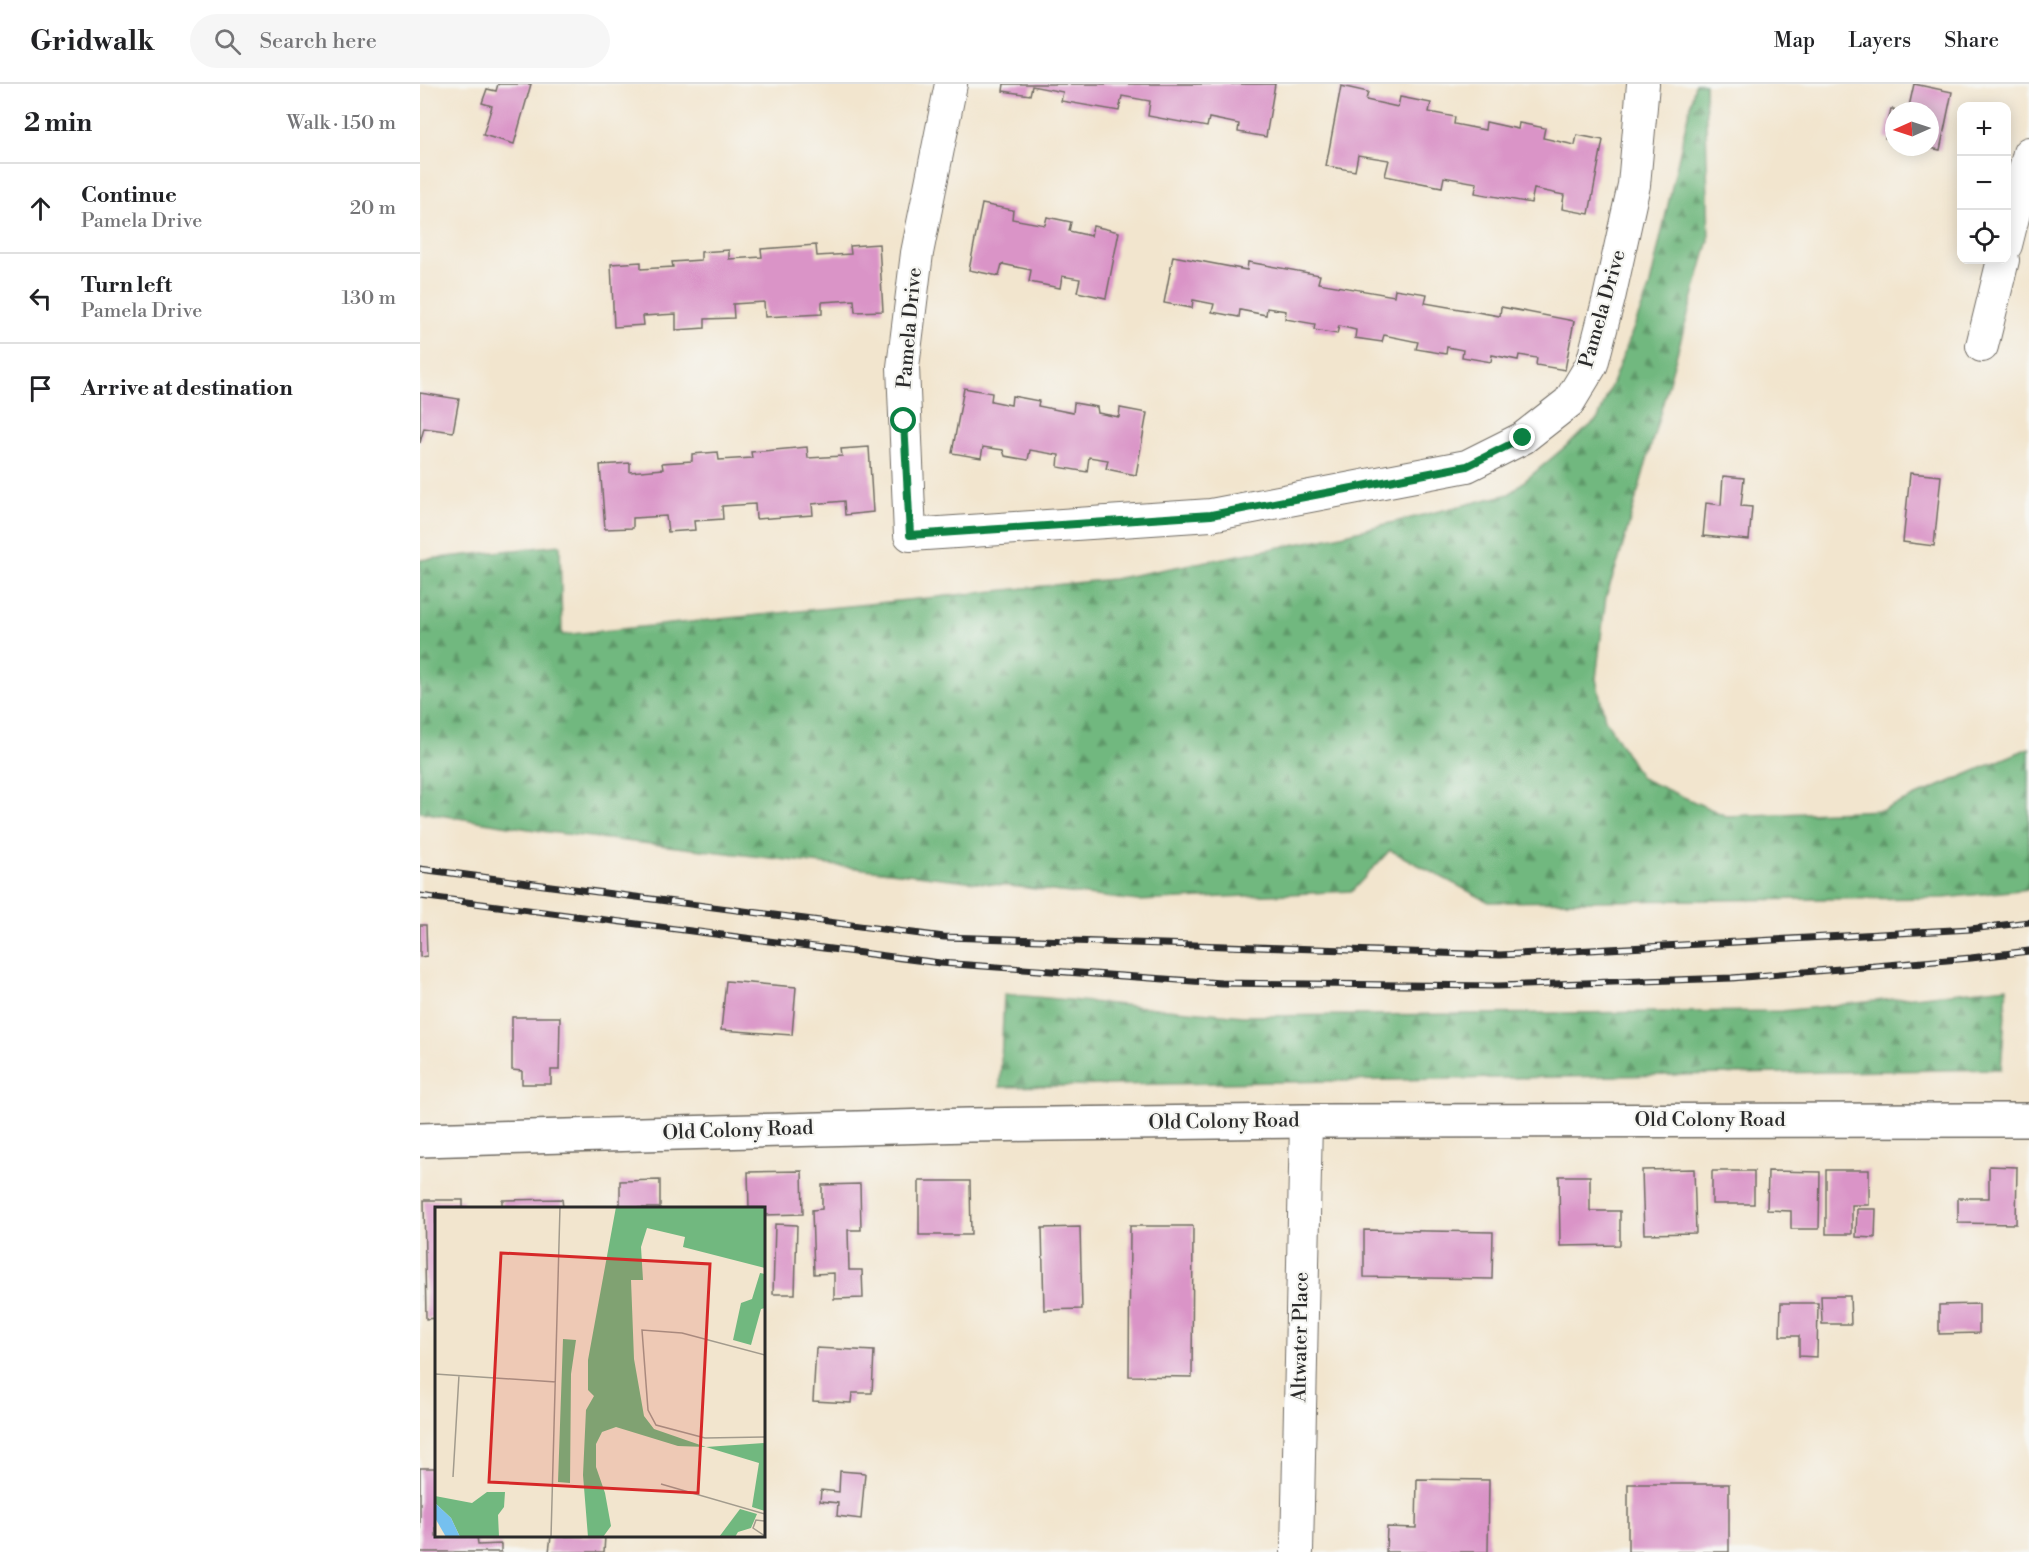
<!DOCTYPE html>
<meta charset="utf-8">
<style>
:root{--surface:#fff;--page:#f6f6f6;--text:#202124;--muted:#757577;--line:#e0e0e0}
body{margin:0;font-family:"Libre Bodoni",serif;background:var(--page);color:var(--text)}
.controls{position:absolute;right:18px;top:18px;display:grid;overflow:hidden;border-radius:12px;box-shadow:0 3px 15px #0003}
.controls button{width:54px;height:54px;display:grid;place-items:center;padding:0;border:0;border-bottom:2px solid var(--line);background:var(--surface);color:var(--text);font:30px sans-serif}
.compass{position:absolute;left:1465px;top:18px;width:54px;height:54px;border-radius:50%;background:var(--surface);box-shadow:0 3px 15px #0003;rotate:267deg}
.stop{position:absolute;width:18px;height:18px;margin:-14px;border:4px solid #0b8043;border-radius:50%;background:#fff}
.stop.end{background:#0b8043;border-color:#fff;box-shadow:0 2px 6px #0008}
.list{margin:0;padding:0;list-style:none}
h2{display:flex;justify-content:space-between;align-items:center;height:78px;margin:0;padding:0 24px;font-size:26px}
h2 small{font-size:20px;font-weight:400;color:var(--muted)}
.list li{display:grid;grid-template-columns:39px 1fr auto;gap:18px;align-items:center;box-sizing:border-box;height:90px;padding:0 24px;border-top:2px solid var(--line)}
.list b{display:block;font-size:22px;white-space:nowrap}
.list p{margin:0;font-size:20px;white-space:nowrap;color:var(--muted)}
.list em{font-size:20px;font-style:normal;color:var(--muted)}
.icon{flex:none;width:33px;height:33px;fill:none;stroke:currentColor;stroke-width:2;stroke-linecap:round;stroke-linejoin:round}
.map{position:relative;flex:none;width:1609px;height:1468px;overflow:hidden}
header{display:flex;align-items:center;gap:36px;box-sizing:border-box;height:84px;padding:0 30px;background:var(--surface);border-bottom:2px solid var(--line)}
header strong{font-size:28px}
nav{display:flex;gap:33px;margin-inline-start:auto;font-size:21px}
.search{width:420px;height:54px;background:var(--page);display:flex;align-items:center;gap:15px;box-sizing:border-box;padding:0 21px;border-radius:33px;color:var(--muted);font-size:22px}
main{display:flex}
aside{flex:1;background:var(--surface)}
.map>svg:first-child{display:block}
.forest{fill:url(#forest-firs);stroke:#4e7255;stroke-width:1.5}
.building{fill:#da94c7}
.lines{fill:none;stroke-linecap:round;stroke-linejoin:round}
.street-casing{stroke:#716c64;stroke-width:34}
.secondary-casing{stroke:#716c64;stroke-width:36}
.street{stroke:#fff;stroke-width:32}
.secondary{stroke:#fff;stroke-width:33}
.rail-casing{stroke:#2b2b2b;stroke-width:7}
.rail{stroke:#f6f6f2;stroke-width:4.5;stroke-dasharray:14;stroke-linecap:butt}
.route{stroke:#0b8043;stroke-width:8}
.labels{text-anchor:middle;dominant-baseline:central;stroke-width:4.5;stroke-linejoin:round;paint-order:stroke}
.street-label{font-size:20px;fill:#2b2b2b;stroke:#f6f6f2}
.inset-road{fill:none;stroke:#a29b8d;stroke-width:1.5}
.view{fill:#d62828;fill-opacity:0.15;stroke:#d62828;stroke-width:3}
.inset-edge{fill:none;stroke:#2b2b2b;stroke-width:3}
</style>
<header>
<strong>Gridwalk</strong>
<div class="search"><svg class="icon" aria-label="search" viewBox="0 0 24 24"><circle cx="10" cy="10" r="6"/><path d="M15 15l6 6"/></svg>Search here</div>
<nav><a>Map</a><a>Layers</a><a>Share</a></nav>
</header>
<main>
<aside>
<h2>2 min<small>Walk · 150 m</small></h2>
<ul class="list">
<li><svg class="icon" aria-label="ahead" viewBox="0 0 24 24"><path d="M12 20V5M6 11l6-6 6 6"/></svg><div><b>Continue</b><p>Pamela Drive</p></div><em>20 m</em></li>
<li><svg class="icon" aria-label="left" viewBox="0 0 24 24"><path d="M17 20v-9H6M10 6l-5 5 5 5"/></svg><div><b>Turn left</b><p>Pamela Drive</p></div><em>130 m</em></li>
<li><svg class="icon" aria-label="arrive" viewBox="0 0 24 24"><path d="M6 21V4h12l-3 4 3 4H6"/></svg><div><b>Arrive at destination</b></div></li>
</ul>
</aside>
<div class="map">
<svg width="1609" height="1468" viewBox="0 0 1609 1468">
<defs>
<pattern id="forest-firs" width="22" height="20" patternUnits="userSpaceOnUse" patternTransform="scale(1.5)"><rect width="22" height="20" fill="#71b87f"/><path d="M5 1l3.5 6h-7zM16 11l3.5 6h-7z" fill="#5d9668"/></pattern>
</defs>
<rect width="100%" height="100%" fill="#f6f6f2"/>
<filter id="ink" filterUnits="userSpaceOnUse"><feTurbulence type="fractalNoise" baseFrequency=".0167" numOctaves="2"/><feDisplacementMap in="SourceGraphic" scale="12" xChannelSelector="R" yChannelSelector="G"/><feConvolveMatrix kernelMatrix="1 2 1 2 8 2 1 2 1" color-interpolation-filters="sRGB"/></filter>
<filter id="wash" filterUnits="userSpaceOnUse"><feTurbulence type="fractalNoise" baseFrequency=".008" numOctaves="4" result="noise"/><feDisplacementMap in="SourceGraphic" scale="24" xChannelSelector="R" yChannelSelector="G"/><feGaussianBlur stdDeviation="1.35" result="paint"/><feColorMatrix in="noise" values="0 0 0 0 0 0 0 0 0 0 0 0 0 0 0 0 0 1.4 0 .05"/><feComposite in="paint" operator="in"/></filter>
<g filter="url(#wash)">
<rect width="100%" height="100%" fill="#f2e5ce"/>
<!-- forest -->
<path class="forest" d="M1275,0H1285L1289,156L1199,475L1186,512L1176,595L1185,635L1221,694L1306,732L1463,726L1609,664V805L1524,814L1069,818L970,766L932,807L718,817L128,748L0,728V476L140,461L142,551L693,495L913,453L1089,410L1178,335L1229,205Z
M1587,903L1581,985L580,1003L584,910L823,932L1361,927Z"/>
<g id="blocks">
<!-- building -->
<path class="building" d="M78,0H111L94,60L63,51L72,22L62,19L67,5L76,7Z
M584,0H855L846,53L818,48L819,40L789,34L787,43L728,32L730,17L702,12L699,27L641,17L643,8L612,2L610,11L583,7Z
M1494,0L1532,8L1520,66L1510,64V27H1488Z
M921,2L948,8L946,16L978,23L980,13L1011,19L1009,28L1035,33L1034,40L1065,46L1066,38L1098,45L1099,39L1125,44L1123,54L1155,61L1157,51L1183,56L1169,130L1142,125L1144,111L1114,105L1111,119L1055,109L1057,99L1024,93L1022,103L965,92L969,76L938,71L935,87L906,82Z
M1471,25H1474V56L1465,54Z
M562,120L593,126L592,135L625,141L627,133L651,138L649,147L671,152L673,142L699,148L686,214L657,208L660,195L642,192L640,204L609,198L611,186L582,180L579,192L549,186Z
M459,160L463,227L435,228L434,216L402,218V230L345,233L344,218L313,220L314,234L285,235V244L256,246V230L223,232L224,241L194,243L191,180L221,178V185L253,183L252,178L281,176V168L309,166V175L342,173L341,165L396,161L397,172L431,170L430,162Z
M753,172L827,186L828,178L900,191L898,199L974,212L975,205L1007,210L1005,219L1080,232L1081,223L1154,237L1145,286L1116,281L1117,274L1099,271L1098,276L1072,271L1071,278L1042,273L1043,266L1027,263L1026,270L996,265L998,258L964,251L962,258L935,254L936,246L919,242L917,250L894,246L895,240L865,235L866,227L847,224L846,231L820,226L819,233L792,228L794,220L773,216L772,224L744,219Z
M544,304L572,309L571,317L591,321L592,312L619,317L618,322L653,329L654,319L677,323L678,329L699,333L700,324L727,329L716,391L686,385L688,376L669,373L667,388L638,383L639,371L610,366L608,376L585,372L583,366L563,363L561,374L532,369Z
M0,309L39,315L33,348L4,344L0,359Z
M387,363L388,374L422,372L421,365L449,363L453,428L425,431L424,417L392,420L393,431L336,435L335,420L302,422L303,435L274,437L275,446L248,448L246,432L213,434V444L185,445L180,381L210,379V388L243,385L242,379L272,377V370L298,368L299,376L332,374L331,368Z
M1490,389L1521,392L1514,462L1483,458Z
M1303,392L1324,394L1321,422L1332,423L1329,456L1283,452L1286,419L1301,421Z
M0,841H6L7,872L0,873Z
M306,897L376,903L372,951L301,946Z
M92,933H140L139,986H131V1000H102V987L92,986Z
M1569,1082L1597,1083L1596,1140L1538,1139V1114H1569Z
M1274,1085L1276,1149L1224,1150L1222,1086Z
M1406,1086H1449V1121H1432V1150H1406Z
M382,1087L383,1130L344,1131V1124H329L328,1088Z
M1292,1087H1334V1120H1292Z
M1348,1087L1400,1088L1399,1145H1371V1127L1347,1126Z
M1139,1092H1170V1127H1200V1161L1140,1162Z
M240,1096V1124H200V1097Z
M499,1097H550L551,1151H499Z
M440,1100L441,1146H428L429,1186H442L443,1214L414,1215V1189L394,1190L392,1126L402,1125V1101Z
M142,1115L143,1124H82V1116Z
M4,1116H43V1124H16V1234L6,1235Z
M1437,1125H1456L1455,1154L1436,1153Z
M355,1140L377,1141L375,1210H353Z
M710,1142H773L772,1293L709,1292Z
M660,1143L662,1225L624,1226L622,1144Z
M944,1146L1073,1148L1072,1195L944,1193Z
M1401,1212H1430L1431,1240H1402Z
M1361,1219H1398L1397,1273L1379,1272V1252H1360Z
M1559,1220V1249L1519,1250V1221Z
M396,1264L454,1267L452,1309H432L431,1319L393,1317Z
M0,1384H16V1452H57L58,1461L81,1460V1468H0Z
M420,1387L445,1389L441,1435L417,1432L418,1419L400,1417L401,1406L419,1408Z
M997,1395L1069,1396L1068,1468H966L967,1443L996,1444Z
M1208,1400H1309V1468H1208Z
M131,1452H185L184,1468H129Z"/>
</g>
</g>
<g filter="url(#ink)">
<use href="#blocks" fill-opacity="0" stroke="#716c64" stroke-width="1.5"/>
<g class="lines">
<!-- street casing -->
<g class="street-casing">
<path id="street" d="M531,0L497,169L483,283L490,451L791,431L1047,382L1103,354L1149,318L1172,280L1189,214L1214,101L1223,0
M1586,161L1609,69
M1562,262L1583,176
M877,1468L886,1037"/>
</g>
<!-- secondary casing -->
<g class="secondary-casing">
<path id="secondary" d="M0,1056L549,1041L886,1037L1609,1036"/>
</g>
<!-- street -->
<use href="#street" class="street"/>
<!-- secondary -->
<use href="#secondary" class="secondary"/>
<!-- rail casing -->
<g class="rail-casing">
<path id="rail" d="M0,785L524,853L1080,871L1551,845L1609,838
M0,812L520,879L801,899L1078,902L1312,894L1551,874L1609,867"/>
</g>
<!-- rail -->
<use href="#rail" class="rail"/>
</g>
</g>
<g class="lines" filter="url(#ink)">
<!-- route -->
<path class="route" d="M484,337L490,451L791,431L1047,382L1103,354"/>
</g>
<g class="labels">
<!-- street labels -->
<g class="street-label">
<text transform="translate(1183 225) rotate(-74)">Pamela Drive</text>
<text transform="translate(490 244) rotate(-85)">Pamela Drive</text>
<text x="1290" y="1036">Old Colony Road</text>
<text transform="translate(804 1038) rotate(-1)">Old Colony Road</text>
<text transform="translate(318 1047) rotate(-2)">Old Colony Road</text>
<text transform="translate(881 1253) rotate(-89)">Altwater Place</text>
</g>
</g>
<!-- overview -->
<g transform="translate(15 1123)">
<rect width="330" height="330" fill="#f2e5ce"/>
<path d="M181,0H330V61L248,40L250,30L212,21L206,40L208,73H196L199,152L209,209L219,222L271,240L330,236V304L317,300L324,256L271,240L243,239L181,220L167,225L161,237V260L170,286L176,319L168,330H153L148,268L151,203L159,189L153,183V153ZM325,66L330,67V101L326,102L316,138L298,133L306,96L317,92ZM128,132L141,133L136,167L135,276L123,275ZM52,285H70L69,300L63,308L64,330H25L16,311L0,296V289L37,296ZM305,302L322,307L316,321L303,325L300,330H284Z" fill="#71b87f"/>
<path d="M0,296L16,311L25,330H11L0,311Z" fill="#75c0ef"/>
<path class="inset-road" d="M330,148L247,126L207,123L213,203L221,218L270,231L330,230M0,167L121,175M18,270L24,168M226,277L330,307M330,314L321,313L318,321L330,329M116,330L125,0"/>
<path class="view" d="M66,46L275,57L263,286L54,275Z"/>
<rect width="330" height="330" class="inset-edge"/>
</g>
</svg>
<div class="controls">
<button>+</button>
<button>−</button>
<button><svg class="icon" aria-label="locate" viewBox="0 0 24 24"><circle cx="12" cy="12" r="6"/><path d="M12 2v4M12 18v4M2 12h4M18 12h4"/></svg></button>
</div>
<svg class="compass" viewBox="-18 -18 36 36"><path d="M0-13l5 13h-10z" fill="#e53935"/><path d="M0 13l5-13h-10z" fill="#757577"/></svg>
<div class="stop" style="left:484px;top:337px"></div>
<div class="stop end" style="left:1103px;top:354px"></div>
</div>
</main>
